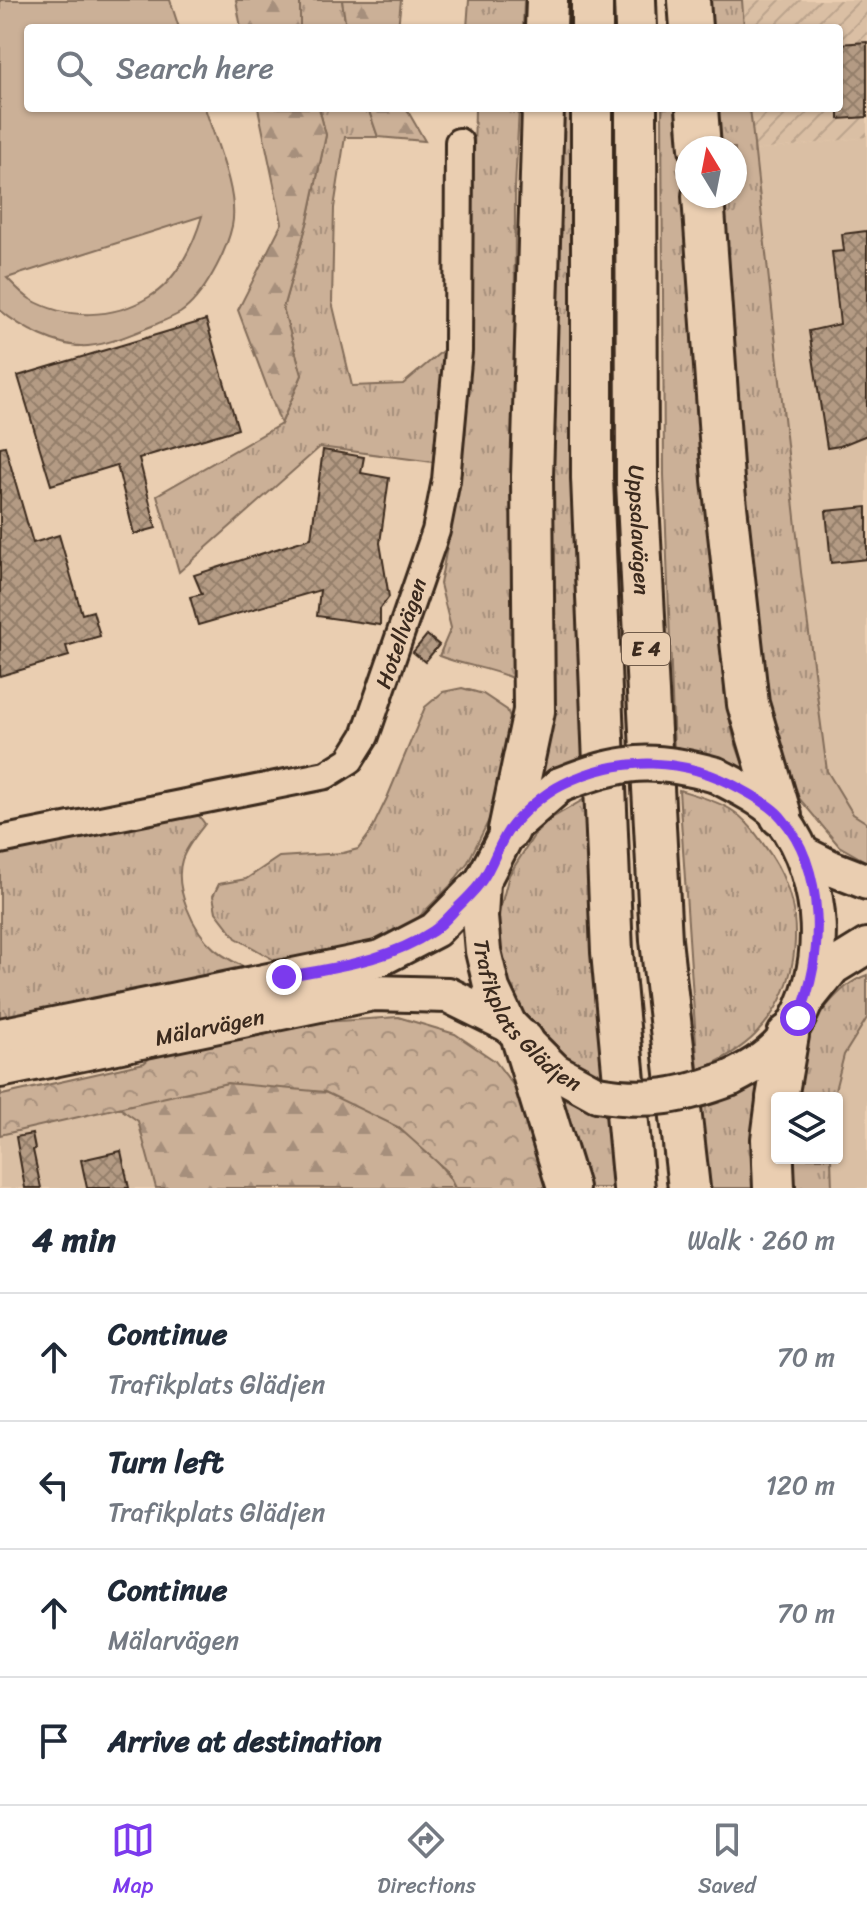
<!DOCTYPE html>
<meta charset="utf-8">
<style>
:root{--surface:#fff;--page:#f2f2f3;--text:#1f2937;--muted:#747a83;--line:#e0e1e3;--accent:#7c3aed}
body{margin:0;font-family:Sriracha,sans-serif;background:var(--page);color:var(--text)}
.controls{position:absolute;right:24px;bottom:24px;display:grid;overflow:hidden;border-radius:8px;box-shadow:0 2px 6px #0004}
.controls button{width:72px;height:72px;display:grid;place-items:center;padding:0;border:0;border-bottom:2px solid var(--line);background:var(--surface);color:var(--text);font:40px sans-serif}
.compass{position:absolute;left:675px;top:136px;width:72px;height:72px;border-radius:50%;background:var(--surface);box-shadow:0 2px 6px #0004;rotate:350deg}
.stop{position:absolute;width:24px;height:24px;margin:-18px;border:6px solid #7c3aed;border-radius:50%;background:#fff}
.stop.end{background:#7c3aed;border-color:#fff;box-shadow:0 2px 8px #0008}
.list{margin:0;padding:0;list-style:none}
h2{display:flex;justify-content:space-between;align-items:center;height:104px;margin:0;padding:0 32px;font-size:34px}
h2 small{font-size:26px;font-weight:400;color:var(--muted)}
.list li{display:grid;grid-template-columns:52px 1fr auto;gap:24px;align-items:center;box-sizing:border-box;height:128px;padding:0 32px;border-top:2px solid var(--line)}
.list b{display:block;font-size:30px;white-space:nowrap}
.list p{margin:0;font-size:26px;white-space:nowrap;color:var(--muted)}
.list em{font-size:26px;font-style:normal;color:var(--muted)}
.icon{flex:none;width:44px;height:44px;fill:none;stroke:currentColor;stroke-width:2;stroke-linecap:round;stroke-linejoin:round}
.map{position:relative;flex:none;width:867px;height:1188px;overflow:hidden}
.search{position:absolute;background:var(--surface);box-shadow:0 2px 6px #0004;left:24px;right:24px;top:24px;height:88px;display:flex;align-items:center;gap:20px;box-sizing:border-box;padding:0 28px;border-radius:8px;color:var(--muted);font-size:30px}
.sheet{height:616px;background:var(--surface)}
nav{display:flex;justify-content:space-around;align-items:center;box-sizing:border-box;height:112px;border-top:2px solid var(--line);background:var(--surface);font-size:22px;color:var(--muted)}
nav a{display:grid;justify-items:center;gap:4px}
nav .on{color:var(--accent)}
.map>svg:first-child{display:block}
.built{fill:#dabfa4}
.industrial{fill:url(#industrial-furrows)}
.grass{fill:url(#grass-tufts);stroke:#836d5a;stroke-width:2}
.forest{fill:url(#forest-firs);stroke:#836d5a;stroke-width:2}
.park{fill:url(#park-crowns);stroke:#836d5a;stroke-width:2}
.pitch{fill:#cbb097;stroke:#836d5a;stroke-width:2;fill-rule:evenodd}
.building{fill:url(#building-cross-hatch);stroke:#3b2a1e;stroke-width:2}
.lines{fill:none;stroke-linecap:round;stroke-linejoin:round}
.minor-casing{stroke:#3b2a1e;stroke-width:32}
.major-casing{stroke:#3b2a1e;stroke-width:40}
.highway-casing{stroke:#3b2a1e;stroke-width:46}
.minor{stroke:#eaceb1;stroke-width:26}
.major{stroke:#eaceb1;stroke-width:34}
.highway{stroke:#eaceb1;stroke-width:40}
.major-bridge-casing{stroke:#3b2a1e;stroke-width:40;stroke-linecap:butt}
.major-bridge{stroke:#eaceb1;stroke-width:34}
.route{stroke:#7c3aed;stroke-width:10}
.labels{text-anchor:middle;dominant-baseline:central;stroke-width:6;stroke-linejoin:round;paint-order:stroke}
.shield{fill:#eaceb1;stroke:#705b4a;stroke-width:2}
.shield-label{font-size:20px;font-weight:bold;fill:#3b2a1e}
.street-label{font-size:22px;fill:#3b2a1e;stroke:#eaceb1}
</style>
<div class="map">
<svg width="867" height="1188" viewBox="0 0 867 1188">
<defs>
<pattern id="industrial-furrows" width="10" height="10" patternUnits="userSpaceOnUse" patternTransform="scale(2)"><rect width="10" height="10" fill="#dabfa4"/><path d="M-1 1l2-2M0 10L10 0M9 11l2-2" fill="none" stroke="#bca48d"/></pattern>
<pattern id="grass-tufts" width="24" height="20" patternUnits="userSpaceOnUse" patternTransform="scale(2)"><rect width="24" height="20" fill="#cbb097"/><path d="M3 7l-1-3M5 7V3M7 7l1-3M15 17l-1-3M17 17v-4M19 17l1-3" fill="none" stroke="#a68f7b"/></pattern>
<pattern id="forest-firs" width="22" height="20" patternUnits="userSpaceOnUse" patternTransform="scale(2)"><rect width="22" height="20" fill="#cbb097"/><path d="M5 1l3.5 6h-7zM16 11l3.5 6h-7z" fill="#a68f7b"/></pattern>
<pattern id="park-crowns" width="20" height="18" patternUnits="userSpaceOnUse" patternTransform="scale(2)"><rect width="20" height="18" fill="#cbb097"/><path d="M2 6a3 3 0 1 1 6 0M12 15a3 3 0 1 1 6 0" fill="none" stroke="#a68f7b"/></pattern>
<pattern id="building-cross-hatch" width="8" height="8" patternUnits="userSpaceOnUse" patternTransform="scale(2)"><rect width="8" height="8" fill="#b49b84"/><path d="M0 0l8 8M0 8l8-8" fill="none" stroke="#947f6b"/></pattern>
</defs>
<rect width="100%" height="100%" fill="#eaceb1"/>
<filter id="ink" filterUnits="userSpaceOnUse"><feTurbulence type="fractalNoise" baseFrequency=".0125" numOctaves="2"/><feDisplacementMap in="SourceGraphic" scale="16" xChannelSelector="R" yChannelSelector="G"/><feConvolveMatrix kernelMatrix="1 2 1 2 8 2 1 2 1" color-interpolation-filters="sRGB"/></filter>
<g filter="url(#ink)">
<!-- built -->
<path class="built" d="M867,137V823L853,814L827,771L785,450L753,151Z
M867,1018V1188H832L831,1158H837V1098H833L843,1055Z
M118,1107L138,1121L156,1188H0V1135Z"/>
<!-- industrial -->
<path class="industrial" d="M742,0H867V137L753,151L750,108H839V28H744Z"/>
<!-- grass -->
<path class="grass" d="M300,0H342L346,28H300Z
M469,0H524L523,28H467Z
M705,0H742L744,28H706Z
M319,108H368L378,137H345L334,208L332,302L352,386L403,384L447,347L441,463L320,447L179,572L157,495L281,424L302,375L283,308L308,220L326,135Z
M475,108H519L515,188L514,679C489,667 464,666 439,656L451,628L440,584L461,473L470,346Z
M556,108H573L570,403L585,764L532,791Z
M662,108H682L724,691L734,739L747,776L674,750L664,475Z
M710,108H750L801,572L827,771L853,814L867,823V862L839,846L793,791L770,726L739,471L717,196H735V148H713Z
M462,688L483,694L507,710L514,726L502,794L468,862L450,886L418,918L373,945L304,962L276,961L236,938L216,912L213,896L219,884L246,879L279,857L343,853L358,849L370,833L387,798L425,707L443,692Z
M679,790C696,795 714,800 730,809C748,820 759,838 771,855C808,911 802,987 755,1035C739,1051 718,1062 698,1071Z
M595,793L616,1081L565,1060L518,1011L500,964L497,921L509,875L535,834L552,818Z
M196,812L205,824C197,834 186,847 182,860C177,876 181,893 187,908C201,944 222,959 257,972L0,1024V851Z
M867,975V1018L844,1055L833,1098H791C794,1082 796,1063 801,1048C813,1020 838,985 867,975Z
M765,1073L756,1188H704L695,1109L728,1096Z
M556,1090L614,1113L619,1188H580Z
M785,1158H831L832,1188H786Z"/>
<!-- forest -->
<path class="forest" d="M236,0H300V28H241Z
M342,0H401L398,28H346Z
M258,108H319L326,135L308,220L283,308L302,375L281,424L238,310L282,223Z
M368,108H406L425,141L378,137Z
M227,1083C253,1085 305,1085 327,1093C373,1109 433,1143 455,1188H156L138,1121L118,1107Z"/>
<!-- park -->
<path class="park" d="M398,1017L455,1034L495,1061L520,1094L552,1188H455L446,1170L398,1127L325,1092L227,1083L0,1135V1090L2,1095L144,1063L159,1050L279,1025Z"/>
<!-- pitch -->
<path class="pitch" d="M0,0H170L179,28H28V108H205C215,140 239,193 232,226C226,253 203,298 180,313C171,318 161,322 152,326C132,334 110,344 88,346C59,348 21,328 0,310ZM202,216C194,244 176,282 149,297C113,319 66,320 30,299C22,294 14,285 7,278Z"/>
<!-- building -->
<path class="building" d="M867,42V117L839,119V44Z
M867,231V435L840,446L827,448L809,331L840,324L832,252L844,251L842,234Z
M206,320L238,429L139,458L156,528L134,534L117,465L51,485L18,376Z
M5,446L33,543L59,535L82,614L93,611L100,636L66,646L69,656L0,676V447Z
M323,450L364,457L361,473L389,478L380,543L389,597L380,609V625L317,616L320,590L198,625L190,597L202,594L194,575L311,538Z
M867,507V559L831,563L826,511Z
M427,635L439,645L425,662L413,652Z
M32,1134L35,1149L33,1150L41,1188H25L16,1137Z
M121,1151L129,1188H87L81,1160Z"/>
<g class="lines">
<!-- minor casing -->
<g class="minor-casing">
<g id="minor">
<path id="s1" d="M0,840L326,775L350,760L365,736L436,531L446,480L458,351L459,142"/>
</g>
</g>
<!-- major casing -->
<g class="major-casing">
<g id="major">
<path d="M716,775C736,786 769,801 782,819C826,879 831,971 789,1033C775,1054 753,1067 731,1078"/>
<path id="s2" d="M560,785L509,830L482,882L480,917L483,951L492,989L509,1025L555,1071L597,1094"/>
<path d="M803,854L831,868L867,882"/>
<path d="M809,997L833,967L867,946"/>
<path d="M0,1036L381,958L435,930L482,882"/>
<path id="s3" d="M0,1070L373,993L448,995L509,1025"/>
</g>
</g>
<!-- highway casing -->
<g class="highway-casing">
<g id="highway">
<path d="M635,0L636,28"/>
<path d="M689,0L691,28"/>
<path d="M546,28L547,0"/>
<path d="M592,28V0"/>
<path d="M592,108V478L612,952L634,1188"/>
<path id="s4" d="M636,108L637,483L661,940L689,1188"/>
<path d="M697,108L700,148"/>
<path d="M703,196L723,480L748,704L781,816"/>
<path d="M509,830L534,711L532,477L543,108"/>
<path d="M523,1041L568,1188"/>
<path d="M777,1098L788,1035"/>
<path d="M774,1188L772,1139L777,1101"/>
</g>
</g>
<!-- minor -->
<use href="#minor" class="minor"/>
<!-- major -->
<use href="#major" class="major"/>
<!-- highway -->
<use href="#highway" class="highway"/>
<!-- major-bridge casing -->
<g class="major-bridge-casing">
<path id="major-bridge" d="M560,785C623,760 651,757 716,775
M597,1094C649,1103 683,1096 731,1078"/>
</g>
<!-- major-bridge -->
<use href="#major-bridge" class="major-bridge"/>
</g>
</g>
<g class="lines" filter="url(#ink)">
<!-- route -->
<path class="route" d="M284,977C335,967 388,961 433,931C442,925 451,914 459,906C467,898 477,889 483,879C493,864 498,846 508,831C520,814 544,793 563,784C622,755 684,757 741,789C754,796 772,806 781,817C826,869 825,958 798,1018"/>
</g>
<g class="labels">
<!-- shield labels -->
<rect class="shield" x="622" y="633" width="48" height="32" rx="6"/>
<g class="shield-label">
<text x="646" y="649">E 4</text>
</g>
<!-- street labels -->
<g class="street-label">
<text stroke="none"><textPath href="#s4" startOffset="422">Uppsalavägen</textPath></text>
<text stroke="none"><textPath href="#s1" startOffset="498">Hotellvägen</textPath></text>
<text stroke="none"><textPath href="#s2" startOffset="276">Trafikplats Glädjen</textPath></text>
<text stroke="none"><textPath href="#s3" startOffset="214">Mälarvägen</textPath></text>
</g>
</g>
</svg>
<div class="controls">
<button><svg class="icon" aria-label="layers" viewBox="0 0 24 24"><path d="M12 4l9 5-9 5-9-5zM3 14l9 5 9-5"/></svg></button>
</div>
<svg class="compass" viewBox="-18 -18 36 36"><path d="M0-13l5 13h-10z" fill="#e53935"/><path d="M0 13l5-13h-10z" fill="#747a83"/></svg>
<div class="stop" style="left:798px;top:1018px"></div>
<div class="stop end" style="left:284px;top:977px"></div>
<div class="search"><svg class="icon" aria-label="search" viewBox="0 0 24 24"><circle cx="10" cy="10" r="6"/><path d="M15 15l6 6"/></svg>Search here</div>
</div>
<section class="sheet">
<h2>4 min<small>Walk · 260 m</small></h2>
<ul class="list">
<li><svg class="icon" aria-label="ahead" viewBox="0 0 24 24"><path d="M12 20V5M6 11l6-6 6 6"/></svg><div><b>Continue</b><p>Trafikplats Glädjen</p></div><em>70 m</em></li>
<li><svg class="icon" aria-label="left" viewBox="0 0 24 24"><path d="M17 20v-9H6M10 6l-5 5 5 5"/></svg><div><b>Turn left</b><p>Trafikplats Glädjen</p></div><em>120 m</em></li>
<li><svg class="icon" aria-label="ahead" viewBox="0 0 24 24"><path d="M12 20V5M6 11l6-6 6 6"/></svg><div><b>Continue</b><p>Mälarvägen</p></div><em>70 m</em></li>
<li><svg class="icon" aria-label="arrive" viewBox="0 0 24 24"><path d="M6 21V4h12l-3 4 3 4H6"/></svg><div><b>Arrive at destination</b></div></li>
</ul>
</section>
<nav>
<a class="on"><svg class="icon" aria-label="map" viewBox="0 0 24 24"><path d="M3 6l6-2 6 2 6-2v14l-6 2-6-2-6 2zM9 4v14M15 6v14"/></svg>Map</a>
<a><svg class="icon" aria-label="directions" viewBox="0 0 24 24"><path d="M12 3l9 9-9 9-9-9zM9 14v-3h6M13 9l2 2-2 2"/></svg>Directions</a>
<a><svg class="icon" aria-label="saved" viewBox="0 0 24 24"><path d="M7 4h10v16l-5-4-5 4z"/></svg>Saved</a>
</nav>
